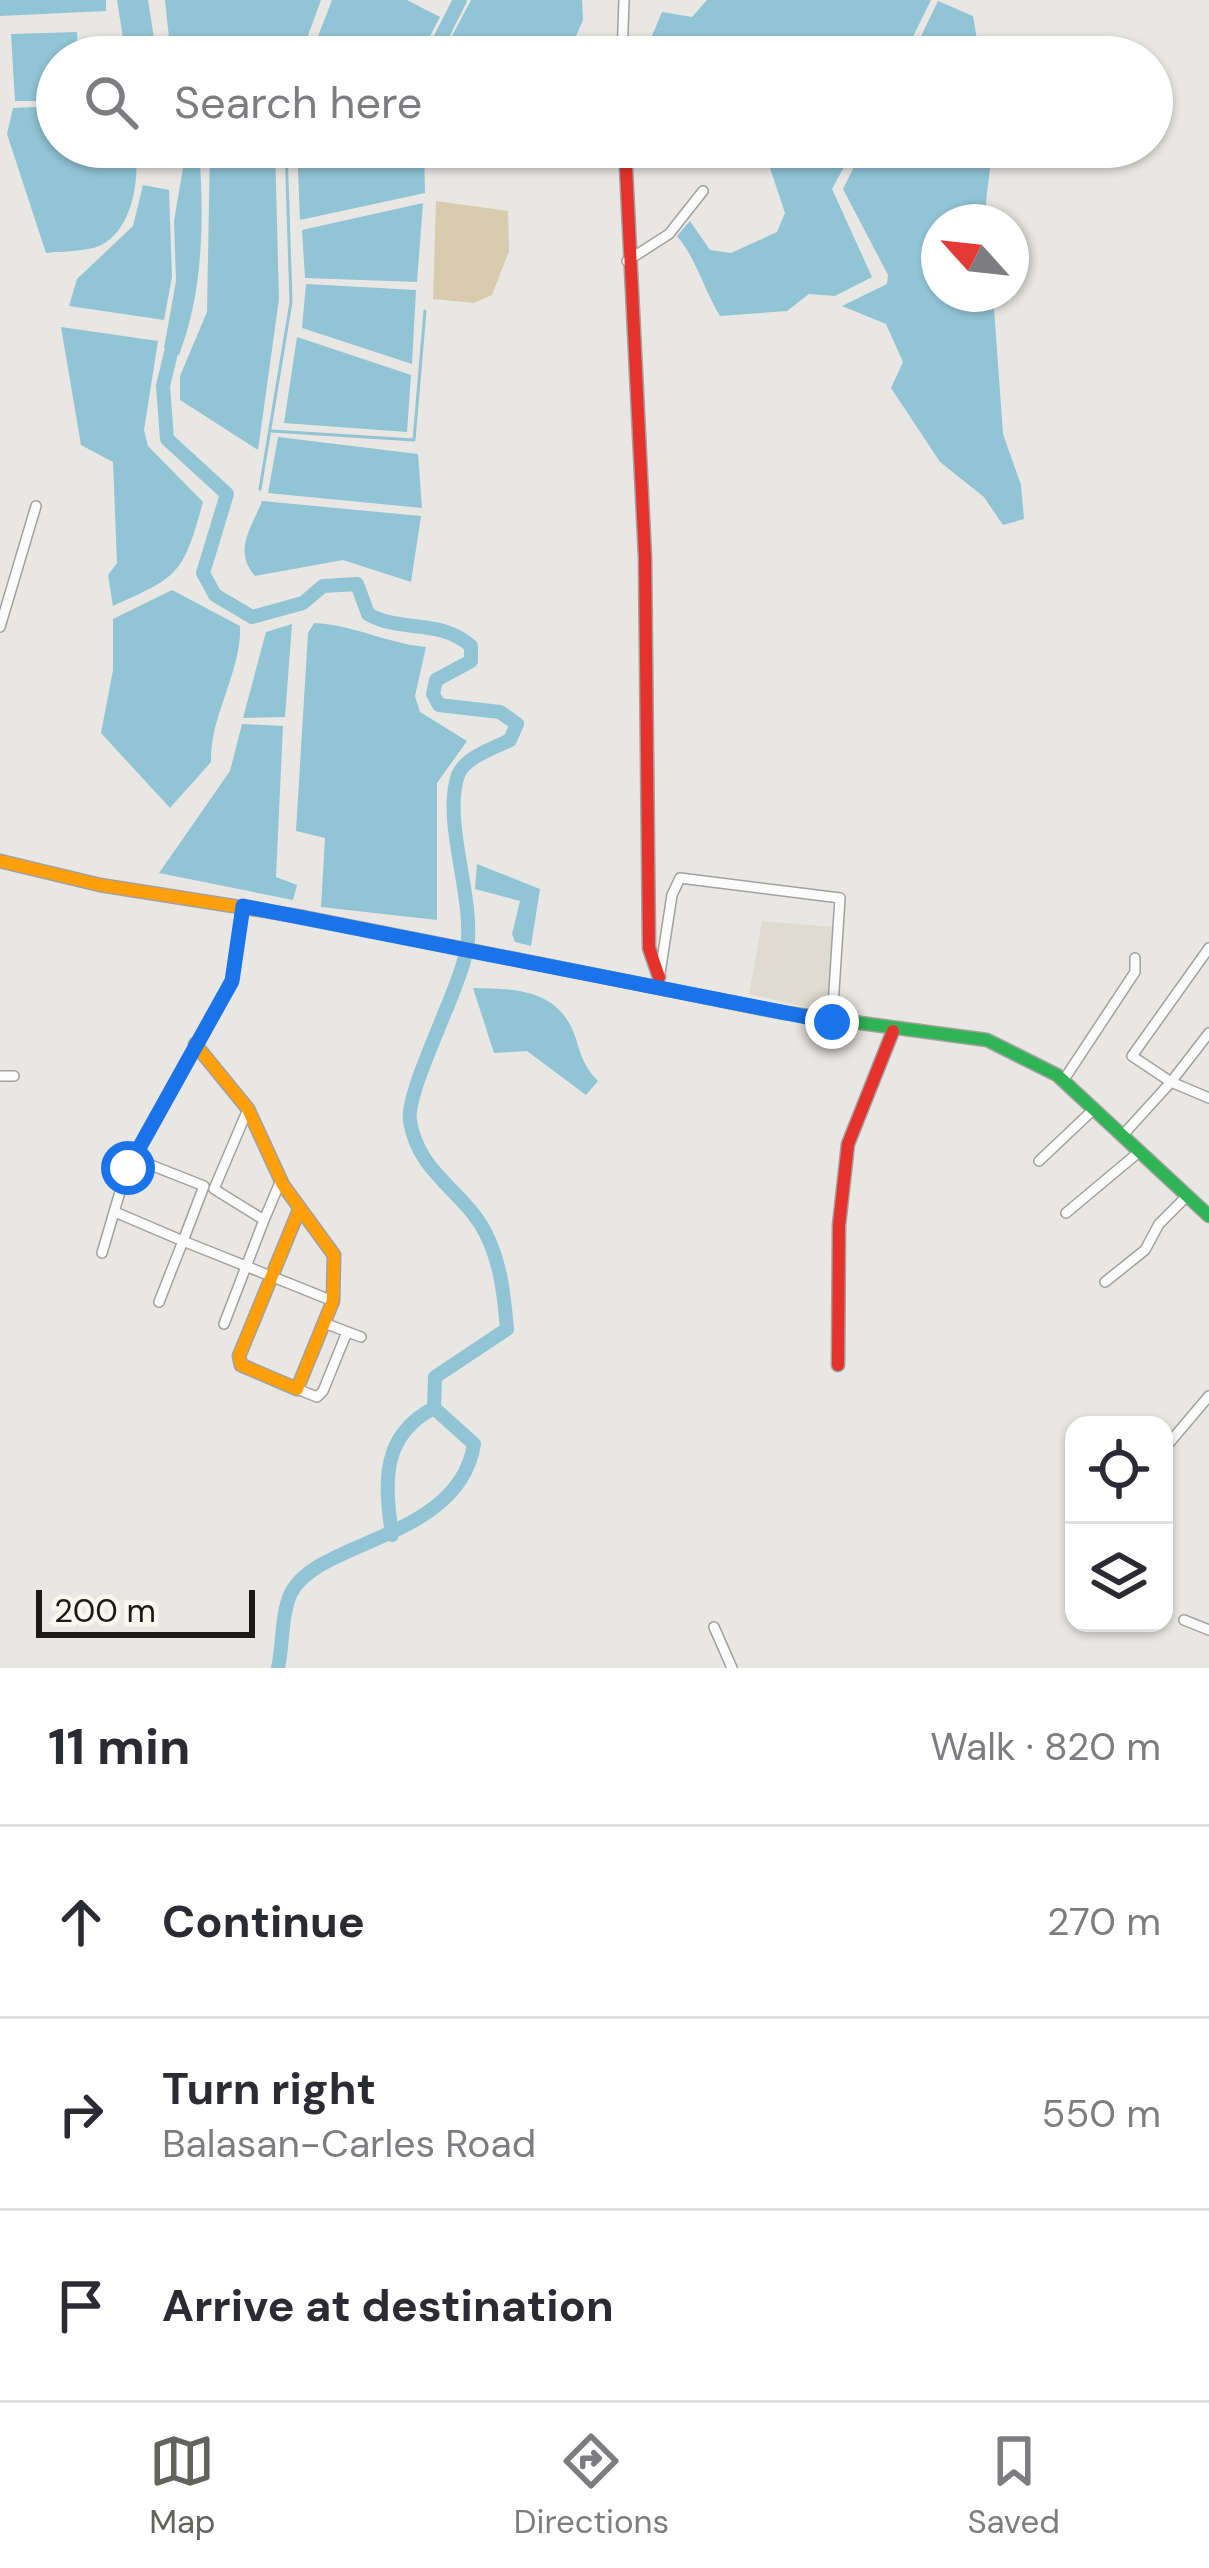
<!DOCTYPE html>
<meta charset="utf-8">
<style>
:root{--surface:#fff;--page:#f2f2f3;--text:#2b2b33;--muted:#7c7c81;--line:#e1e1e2;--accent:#63625f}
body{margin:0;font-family:"DM Sans",sans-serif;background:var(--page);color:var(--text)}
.controls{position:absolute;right:36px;bottom:36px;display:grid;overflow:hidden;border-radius:24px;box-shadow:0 3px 9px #0004}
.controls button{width:108px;height:108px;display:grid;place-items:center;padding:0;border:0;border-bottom:3px solid var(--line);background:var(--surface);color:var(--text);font:60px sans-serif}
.compass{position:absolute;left:921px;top:204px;width:108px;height:108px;border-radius:50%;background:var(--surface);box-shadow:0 3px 9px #0004;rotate:297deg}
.scale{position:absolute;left:36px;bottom:30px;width:219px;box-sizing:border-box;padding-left:12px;border:6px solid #1b1a17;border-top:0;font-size:33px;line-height:42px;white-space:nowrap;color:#1b1a17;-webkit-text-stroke:9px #f9f6ee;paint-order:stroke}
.stop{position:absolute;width:36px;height:36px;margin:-27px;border:9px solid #1a73e8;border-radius:50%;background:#fff}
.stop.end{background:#1a73e8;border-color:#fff;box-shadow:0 3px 12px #0008}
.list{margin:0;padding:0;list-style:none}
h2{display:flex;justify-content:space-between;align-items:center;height:156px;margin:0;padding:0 48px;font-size:51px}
h2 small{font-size:39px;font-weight:400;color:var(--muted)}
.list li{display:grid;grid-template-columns:78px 1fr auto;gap:36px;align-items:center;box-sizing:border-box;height:192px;padding:0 48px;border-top:3px solid var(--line)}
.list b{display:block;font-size:45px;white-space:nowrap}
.list p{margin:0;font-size:39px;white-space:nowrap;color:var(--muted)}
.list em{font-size:39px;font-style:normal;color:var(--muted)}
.icon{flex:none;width:66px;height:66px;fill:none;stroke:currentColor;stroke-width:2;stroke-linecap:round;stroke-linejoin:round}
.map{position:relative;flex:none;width:1209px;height:1668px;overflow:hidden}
.search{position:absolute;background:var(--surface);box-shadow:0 3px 9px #0004;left:36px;right:36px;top:36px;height:132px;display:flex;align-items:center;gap:30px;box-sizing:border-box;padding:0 42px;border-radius:66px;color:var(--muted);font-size:45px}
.sheet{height:732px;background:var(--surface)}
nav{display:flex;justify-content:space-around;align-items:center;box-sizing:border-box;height:168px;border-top:3px solid var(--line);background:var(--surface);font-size:33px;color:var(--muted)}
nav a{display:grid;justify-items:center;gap:6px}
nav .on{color:var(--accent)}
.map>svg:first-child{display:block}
.built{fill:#dfdbd1}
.green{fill:#d9ccae}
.water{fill:#91c4d5}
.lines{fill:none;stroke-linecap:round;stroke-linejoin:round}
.stream{stroke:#91c4d5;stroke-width:3}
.river{stroke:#91c4d5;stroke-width:14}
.street-casing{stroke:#a3a19f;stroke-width:12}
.fast-casing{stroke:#a3a19f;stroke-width:15}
.slow-casing{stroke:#a3a19f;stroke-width:15}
.jam-casing{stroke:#a3a19f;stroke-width:15}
.street{stroke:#fcfbfb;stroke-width:9}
.fast{stroke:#30b455;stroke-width:12}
.slow{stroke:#ff9f0a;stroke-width:12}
.jam{stroke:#e5322d;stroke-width:12}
.route{stroke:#1a73e8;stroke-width:15}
</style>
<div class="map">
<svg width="1209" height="1668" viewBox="0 0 1209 1668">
<rect width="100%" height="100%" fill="#e9e7e4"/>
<!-- built -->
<path class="built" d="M762,921L835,927L826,1012L749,994Z"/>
<!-- green -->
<path class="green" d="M436,201L508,211L509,251L492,295L474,303L433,299Z"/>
<!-- water -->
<path class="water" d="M0,0H106V11L0,16Z
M117,0H148L157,57H126Z
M165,0H321L300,57H171Z
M332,0H407L440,17L419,57H310Z
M471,0H582L583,20L567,57H441Z
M707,0H931L903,57H651V38L662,12L692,17Z
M938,1L973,16L980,57H911Z
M77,32L78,57H57V101H15L11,34Z
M57,106V147H135C140,178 133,227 103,244C90,252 62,251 46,253L7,134L13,108Z
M180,147H199C204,217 204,290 179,355L164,348L176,281L174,221L183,168Z
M210,147H275L279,299L258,450L180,400V376L207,312Z
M297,147L424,148L425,193L300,220Z
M763,147H855L832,189L872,277L835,296L809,294L787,311L720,316C703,288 697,260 677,236L690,221L710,250L731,253L777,232L785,213Z
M864,147H990C993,173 983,195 987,222H939V294H993L1003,434L1021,485L1024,519L1003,525L984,497L940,462L891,388L903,362L886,324L842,306L887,284L888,275L843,189Z
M143,185L169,190L172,277L164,320L69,306L77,279L133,226Z
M423,203L417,282L305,278L302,230Z
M306,284L416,290L412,364L302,328Z
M61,327L158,341L144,430L148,446L203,502C183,574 180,576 113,606L108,575L117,563L113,462L81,445Z
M297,337L411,375L407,432L284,423Z
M278,437L418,454L422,508L268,493Z
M262,501L421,516L411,582L343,560L255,576C233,551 251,529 262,501Z
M172,590L240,626C242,671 210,715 211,762L170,808L101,733L113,670V619Z
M314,623C355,625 385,643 426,647L415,696L420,712L467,741L437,783V920L321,907L325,838L296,831L308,633Z
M292,624L285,717L243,718L266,632Z
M242,724L283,726L276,877L297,885L293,900L159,873L230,771Z
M477,864L540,889L531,946L515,942L512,934L520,901L475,889Z
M473,988C517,989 560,989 576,1039C582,1058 584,1066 598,1081L586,1095L527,1051L494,1053Z"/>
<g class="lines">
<!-- stream -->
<path class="stream" d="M272,431L414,440L425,311
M260,489L291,302L286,147"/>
<!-- river -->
<path class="river" d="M431,57L460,0
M175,336L163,386L167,439L227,494L203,573L215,595L252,617L303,603L323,586L357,584L368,614C400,633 440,618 471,646V661L436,680L433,694L439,705L500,712L517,724L510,740C495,748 465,757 458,775C442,821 475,899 467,948C460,990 405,1091 410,1121C418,1173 463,1190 485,1232C501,1263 504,1295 507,1329L435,1377L434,1408L474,1444C459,1540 318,1539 291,1593C281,1614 283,1646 278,1668
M392,1535C384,1480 382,1435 434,1408"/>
<!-- street casing -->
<g class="street-casing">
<path id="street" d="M622,57L624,0
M627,261L669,234L703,191
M0,627L36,506
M1209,948L1132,1056L1171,1082L1209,1033
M660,973L672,895L680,878L840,898L832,1022
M0,1076H14
M1063,1081L1135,972V958
M248,1109L214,1189L264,1220L281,1180
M1122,1136L1171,1082L1209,1098
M133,1158L204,1186L183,1241L333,1301
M1039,1161L1094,1109
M115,1212L183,1241L159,1302
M1066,1213L1139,1152
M102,1253L127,1168L232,981L243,906
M1105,1282L1145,1250L1159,1224L1187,1196
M324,1323L361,1337
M224,1324L264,1220
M297,1389L317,1397L323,1391L347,1332
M1164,1449L1209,1396
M1184,1620L1209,1630
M714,1627L732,1668"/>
</g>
<!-- fast casing -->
<g class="fast-casing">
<path id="fast" d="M645,985L779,1012L987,1040L1057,1075L1209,1216"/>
</g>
<!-- slow casing -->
<g class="slow-casing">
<path id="slow" d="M0,861L100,885L303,917L645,985
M195,1044L248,1109L283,1185L334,1255L333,1301L297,1389L241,1365L239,1356L299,1210"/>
</g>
<!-- jam casing -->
<g class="jam-casing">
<path id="jam" d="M625,147L645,557L649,948L659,977
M838,1365L839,1225L848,1144L893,1031"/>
</g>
<!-- street -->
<use href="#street" class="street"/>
<!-- fast -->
<use href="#fast" class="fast"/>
<!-- slow -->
<use href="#slow" class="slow"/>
<!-- jam -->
<use href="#jam" class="jam"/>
</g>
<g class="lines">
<!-- route -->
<path class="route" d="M128,1168L232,981L243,906L832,1022"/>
</g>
</svg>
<div class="controls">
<button><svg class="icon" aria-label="locate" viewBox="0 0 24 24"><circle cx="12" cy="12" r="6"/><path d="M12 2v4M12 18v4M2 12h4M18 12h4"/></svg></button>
<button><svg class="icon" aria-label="layers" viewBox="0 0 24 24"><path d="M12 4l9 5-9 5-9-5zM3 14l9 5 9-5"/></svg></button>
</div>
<svg class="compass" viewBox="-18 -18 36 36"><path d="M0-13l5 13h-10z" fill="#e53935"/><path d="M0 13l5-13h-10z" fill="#7c7c81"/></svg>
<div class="scale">200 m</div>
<div class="stop" style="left:128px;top:1168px"></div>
<div class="stop end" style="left:832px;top:1022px"></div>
<div class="search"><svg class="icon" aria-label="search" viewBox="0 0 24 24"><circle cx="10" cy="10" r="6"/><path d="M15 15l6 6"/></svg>Search here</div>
</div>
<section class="sheet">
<h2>11 min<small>Walk · 820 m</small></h2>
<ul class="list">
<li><svg class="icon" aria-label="ahead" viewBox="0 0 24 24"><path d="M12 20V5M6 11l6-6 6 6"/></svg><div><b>Continue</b></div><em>270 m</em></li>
<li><svg class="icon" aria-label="right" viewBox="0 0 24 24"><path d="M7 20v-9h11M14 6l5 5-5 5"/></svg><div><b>Turn right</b><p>Balasan-Carles Road</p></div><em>550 m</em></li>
<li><svg class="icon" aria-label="arrive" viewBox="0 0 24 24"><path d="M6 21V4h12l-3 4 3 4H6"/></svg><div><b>Arrive at destination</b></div></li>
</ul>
</section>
<nav>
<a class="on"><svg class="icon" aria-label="map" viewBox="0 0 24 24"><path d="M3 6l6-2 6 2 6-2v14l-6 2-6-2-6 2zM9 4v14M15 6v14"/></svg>Map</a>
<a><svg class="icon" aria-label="directions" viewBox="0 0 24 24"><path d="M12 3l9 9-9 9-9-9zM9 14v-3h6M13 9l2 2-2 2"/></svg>Directions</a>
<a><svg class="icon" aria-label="saved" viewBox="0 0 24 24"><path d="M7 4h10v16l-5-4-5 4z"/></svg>Saved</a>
</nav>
